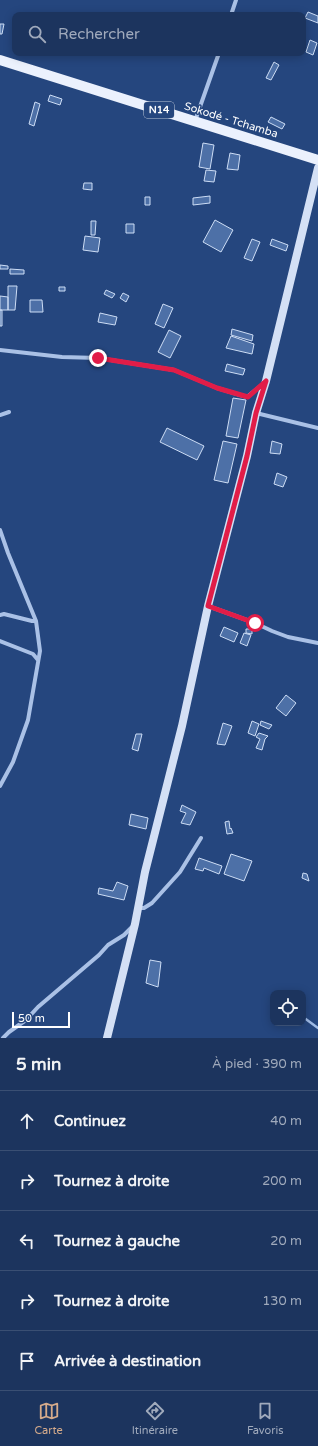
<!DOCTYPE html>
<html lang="fr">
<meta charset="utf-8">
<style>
:root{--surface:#1c345e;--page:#293f67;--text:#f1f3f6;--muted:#a0aabc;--line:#3a4f73;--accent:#d6ab8b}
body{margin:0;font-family:"Varela Round",sans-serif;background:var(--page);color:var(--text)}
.controls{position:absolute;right:12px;bottom:12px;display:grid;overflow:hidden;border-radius:8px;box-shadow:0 2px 10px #0003}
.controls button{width:36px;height:36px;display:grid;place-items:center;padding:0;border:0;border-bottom:1px solid var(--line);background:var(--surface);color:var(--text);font:20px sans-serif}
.scale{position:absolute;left:12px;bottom:10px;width:58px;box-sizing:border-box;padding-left:4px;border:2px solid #fff;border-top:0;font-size:11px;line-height:14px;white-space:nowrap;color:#fff;-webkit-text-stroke:3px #25467e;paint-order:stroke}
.stop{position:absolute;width:12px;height:12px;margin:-9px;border:3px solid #e11d48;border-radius:50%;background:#fff}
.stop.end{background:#e11d48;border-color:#fff;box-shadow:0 1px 4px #0008}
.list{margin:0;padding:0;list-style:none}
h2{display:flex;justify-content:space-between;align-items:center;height:52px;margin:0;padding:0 16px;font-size:17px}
h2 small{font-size:13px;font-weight:400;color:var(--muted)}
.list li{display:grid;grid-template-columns:26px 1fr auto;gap:12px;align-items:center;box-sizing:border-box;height:60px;padding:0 16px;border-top:1px solid var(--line)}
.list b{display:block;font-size:15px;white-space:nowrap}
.list em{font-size:13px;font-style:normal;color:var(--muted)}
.icon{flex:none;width:22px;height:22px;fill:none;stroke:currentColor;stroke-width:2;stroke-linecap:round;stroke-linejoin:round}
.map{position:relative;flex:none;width:318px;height:1038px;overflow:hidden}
.search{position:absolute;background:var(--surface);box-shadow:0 2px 10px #0003;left:12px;right:12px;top:12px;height:44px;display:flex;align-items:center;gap:10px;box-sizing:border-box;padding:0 14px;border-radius:8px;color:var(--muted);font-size:15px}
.sheet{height:352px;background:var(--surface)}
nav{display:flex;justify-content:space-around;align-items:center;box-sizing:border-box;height:56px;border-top:1px solid var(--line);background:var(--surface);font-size:11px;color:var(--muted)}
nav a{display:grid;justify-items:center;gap:2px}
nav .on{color:var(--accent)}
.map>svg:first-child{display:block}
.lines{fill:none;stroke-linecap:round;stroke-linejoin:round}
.stream{stroke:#9fbbe6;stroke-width:2.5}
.building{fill:#4d70a7;stroke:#cdddf5}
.minor{stroke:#aac1e6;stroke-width:4}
.secondary{stroke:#d4e0f5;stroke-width:8}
.primary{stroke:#ebf1fd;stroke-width:10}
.route{stroke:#e11d48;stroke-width:5}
.labels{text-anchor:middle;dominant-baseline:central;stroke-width:3;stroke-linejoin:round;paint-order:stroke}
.shield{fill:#25467e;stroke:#bec8d8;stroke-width:1}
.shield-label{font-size:10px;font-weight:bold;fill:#fff}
.street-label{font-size:11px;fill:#fff;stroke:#25467e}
</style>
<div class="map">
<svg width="318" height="1038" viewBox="0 0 318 1038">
<rect width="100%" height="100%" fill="#25467e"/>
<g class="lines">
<!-- stream -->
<path class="stream" d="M303,1017L318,1028"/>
</g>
<!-- building -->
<path class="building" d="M308,12L318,16V23L305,18Z
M0,24H4L2,34H0Z
M310,40L317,43L313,55L306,52Z
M274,62L279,65L271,80L266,78Z
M50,95L62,99L60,105L48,101Z
M35,102L40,104L34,126L29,124Z
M271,117L285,124L282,129L268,122Z
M203,143L214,145L210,169L199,167Z
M230,153L240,155L238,170L227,169Z
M206,170L216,171L214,182L204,181Z
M84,183H92V190L83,189Z
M210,196V203L193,205V198Z
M145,197H150V205H145Z
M215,220L233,230L221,252L203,242Z
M91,221H96L95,235H91Z
M126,224H134V233H126Z
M85,236L100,238L98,252L83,250Z
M252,239L260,242L252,261L244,258Z
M272,239L288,245L286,251L270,245Z
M0,265L8,266V269H0Z
M10,269L24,270V274H10Z
M8,286H17L15,310H8Z
M59,287H65V291H59Z
M106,290L115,294L112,298L104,294Z
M123,293L129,296L126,302L120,298Z
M0,296L8,297V310H0Z
M30,300H42L43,312H30Z
M163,304L173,308L164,328L155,324Z
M0,310H2V326H0Z
M100,313L117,317L115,325L98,322Z
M232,329L253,335L252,341L231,335Z
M169,330L181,336L170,358L158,352Z
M231,336L254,344L252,354L226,348Z
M227,364L245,369L243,375L225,371Z
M233,398L246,400L238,438L226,436Z
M167,428L204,446L197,460L160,442Z
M223,441L237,444L228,483L214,480Z
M272,441L282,444L280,454L270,453Z
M277,473L287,477L283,487L274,484Z
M224,627L238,633L234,642L220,636Z
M246,629H252V634L246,633Z
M244,633L251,635L247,646L240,643Z
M286,695L296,703L286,716L276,708Z
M252,721L259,724L255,736L248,733Z
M261,721L272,725L269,729L260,725Z
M223,723L232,726L225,745L217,744Z
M259,733L268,736L265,739L262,750L256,748L260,739L256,737Z
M136,734H142L138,751L132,749Z
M182,805L196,812L190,825L181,823L186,813L180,811Z
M131,814L148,818L146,829L129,825Z
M229,821L230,829L231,828L233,833L227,834L225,822Z
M231,854L252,861L244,881L224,874Z
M199,858L222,866L219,874L204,868L203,871L195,869Z
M303,873L307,874L309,881L302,878Z
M117,882L128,886L124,900L98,894L99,888L113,891Z
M150,960L161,962L158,987L146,983Z"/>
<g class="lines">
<!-- minor -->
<path class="minor" d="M231,15L236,0
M195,121L219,53
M0,350L62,357L98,358L174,370L217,388L247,397L264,383
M256,413L318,428
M0,415L9,412
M0,530L8,553L36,621L40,651L28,720L13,762L0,786
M208,606L255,623L272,631L288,637L318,643
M0,615L4,614L32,621H36
M0,641L33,654L38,660
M138,908H144L152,903L180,872L201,838
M3,1038L9,1032L26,1020L38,1007L99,955L108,945L124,935L132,927"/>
<!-- secondary -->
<path class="secondary" d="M107,1038L135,924L145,872L182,726L208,606L247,456L256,413L266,381L318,168"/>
<!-- primary -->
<path class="primary" d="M0,60L318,160"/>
</g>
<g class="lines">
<!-- route -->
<path class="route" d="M98,358L174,370L217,388L248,397L266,381L256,413L247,456L208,606L255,623"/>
</g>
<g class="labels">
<!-- shield labels -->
<rect class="shield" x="144" y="102" width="30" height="16" rx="3"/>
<g class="shield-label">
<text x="159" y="110">N14</text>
</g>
<!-- street labels -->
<g class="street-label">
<text transform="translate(231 120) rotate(17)">Sokodé - Tchamba</text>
</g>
</g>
</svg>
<div class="controls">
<button><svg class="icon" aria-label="locate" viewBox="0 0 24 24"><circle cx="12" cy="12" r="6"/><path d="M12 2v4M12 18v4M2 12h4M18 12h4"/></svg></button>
</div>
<div class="scale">50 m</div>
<div class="stop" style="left:255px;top:623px"></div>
<div class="stop end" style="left:98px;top:358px"></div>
<div class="search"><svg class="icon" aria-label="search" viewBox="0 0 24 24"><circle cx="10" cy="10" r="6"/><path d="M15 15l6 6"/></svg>Rechercher</div>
</div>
<section class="sheet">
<h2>5 min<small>À pied · 390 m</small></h2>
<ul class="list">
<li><svg class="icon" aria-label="ahead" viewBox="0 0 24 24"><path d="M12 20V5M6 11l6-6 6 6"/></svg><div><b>Continuez</b></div><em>40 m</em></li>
<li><svg class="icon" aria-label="right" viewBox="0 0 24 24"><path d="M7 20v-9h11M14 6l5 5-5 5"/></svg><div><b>Tournez à droite</b></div><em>200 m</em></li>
<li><svg class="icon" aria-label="left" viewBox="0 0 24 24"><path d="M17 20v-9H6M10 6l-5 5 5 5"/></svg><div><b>Tournez à gauche</b></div><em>20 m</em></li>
<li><svg class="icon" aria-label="right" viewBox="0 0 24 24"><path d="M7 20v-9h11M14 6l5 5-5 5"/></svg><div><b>Tournez à droite</b></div><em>130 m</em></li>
<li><svg class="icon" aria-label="arrive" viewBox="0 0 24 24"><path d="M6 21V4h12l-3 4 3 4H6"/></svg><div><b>Arrivée à destination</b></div></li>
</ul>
</section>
<nav>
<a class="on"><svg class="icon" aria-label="map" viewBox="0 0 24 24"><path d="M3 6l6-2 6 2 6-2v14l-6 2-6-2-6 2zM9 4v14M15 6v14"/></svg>Carte</a>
<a><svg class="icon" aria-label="directions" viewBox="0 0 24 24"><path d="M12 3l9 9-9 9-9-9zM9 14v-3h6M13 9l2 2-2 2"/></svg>Itinéraire</a>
<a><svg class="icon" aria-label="saved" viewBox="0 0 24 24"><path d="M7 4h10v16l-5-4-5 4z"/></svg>Favoris</a>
</nav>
